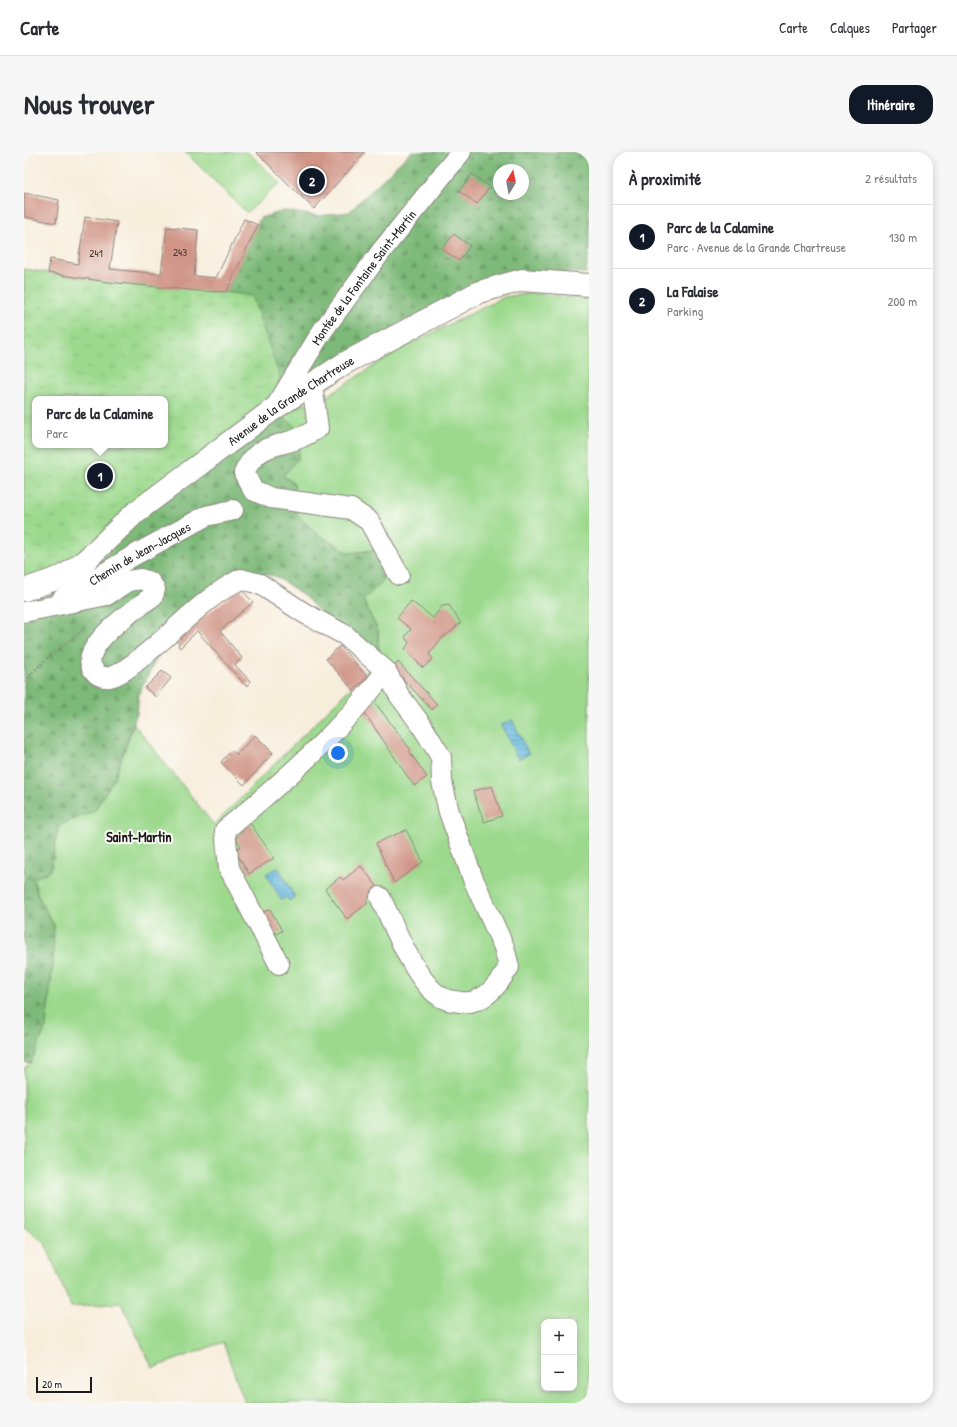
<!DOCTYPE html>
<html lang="fr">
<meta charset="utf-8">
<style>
:root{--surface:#fff;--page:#f7f7f7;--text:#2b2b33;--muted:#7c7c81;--line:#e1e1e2;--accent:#111827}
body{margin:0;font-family:"Patrick Hand",sans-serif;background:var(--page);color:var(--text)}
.controls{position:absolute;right:12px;bottom:12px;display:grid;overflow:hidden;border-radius:8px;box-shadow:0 2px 10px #0003}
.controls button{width:36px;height:36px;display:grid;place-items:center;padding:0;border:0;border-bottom:1px solid var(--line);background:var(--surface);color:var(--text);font:20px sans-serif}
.compass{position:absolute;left:469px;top:12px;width:36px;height:36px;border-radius:50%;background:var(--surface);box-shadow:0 2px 10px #0003;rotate:10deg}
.scale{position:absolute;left:12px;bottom:10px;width:56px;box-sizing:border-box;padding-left:4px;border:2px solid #1c1c1c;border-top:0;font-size:11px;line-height:14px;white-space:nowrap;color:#1c1c1c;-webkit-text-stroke:3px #fdfcf7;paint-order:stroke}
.you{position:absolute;left:314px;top:601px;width:14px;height:14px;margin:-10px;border:3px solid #fff;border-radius:50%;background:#1a73e8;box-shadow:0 0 0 6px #1a73e833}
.badge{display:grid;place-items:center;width:26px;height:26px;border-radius:50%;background:var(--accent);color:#fff;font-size:13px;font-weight:700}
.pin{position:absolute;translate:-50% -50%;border:2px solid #fff;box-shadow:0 1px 4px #0006}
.popup{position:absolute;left:8px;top:244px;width:136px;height:52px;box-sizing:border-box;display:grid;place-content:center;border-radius:8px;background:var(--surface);filter:drop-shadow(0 1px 3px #0005);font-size:13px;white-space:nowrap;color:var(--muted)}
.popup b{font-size:15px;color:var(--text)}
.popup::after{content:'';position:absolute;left:50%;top:100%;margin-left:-8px;border:8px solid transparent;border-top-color:var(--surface)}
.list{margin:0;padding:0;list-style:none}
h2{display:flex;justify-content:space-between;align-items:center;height:52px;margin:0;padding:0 16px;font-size:17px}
h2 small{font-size:13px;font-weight:400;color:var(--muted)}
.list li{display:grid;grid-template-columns:26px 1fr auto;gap:12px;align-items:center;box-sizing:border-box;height:64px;padding:0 16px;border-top:1px solid var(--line)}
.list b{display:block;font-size:15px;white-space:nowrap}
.list p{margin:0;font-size:13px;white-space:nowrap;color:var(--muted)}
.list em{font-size:13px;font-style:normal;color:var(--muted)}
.map{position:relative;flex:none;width:565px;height:1251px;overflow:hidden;border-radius:16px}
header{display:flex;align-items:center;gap:24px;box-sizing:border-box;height:56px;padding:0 20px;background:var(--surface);border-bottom:1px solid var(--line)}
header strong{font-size:19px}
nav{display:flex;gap:22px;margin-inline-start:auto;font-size:14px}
.intro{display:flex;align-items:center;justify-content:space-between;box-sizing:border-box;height:96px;padding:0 24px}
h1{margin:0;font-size:28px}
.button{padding:10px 18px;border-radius:16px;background:var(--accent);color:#fff;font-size:14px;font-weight:700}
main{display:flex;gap:24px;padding:0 24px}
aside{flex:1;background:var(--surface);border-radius:16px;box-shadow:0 2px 10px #0003}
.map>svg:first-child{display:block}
.green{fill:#9cd98d;stroke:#5c7a54;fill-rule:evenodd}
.forest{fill:url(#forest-firs);stroke:#4c6a4a;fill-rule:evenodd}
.park{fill:url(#park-tufts);stroke:#5c7a54;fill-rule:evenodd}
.water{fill:url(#water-rules);stroke:#3f6a7e}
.building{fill:#d09587}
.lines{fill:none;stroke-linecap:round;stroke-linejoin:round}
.street-casing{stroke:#8a847c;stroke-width:22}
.secondary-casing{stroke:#8a847c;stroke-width:24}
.path{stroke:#8a847c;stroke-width:2.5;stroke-dasharray:1 3;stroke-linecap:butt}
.street{stroke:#fff;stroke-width:20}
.secondary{stroke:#fff;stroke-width:22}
.labels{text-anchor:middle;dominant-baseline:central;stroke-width:4;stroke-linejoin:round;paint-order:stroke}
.number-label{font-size:11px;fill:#493a37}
.street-label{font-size:13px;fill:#1c1c1c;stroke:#fdfcf7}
.neighbourhood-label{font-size:14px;font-weight:bold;fill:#1c1c1c;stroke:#fdfcf7}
</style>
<header>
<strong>Carte</strong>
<nav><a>Carte</a><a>Calques</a><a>Partager</a></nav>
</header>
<div class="intro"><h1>Nous trouver</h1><a class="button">Itinéraire</a></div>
<main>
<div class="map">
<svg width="565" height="1251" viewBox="0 0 565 1251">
<defs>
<pattern id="forest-firs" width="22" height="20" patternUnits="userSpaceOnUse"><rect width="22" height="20" fill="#7db978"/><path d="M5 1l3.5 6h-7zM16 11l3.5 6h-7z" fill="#6b9e67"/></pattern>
<pattern id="park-tufts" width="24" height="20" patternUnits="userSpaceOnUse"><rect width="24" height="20" fill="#9cd98d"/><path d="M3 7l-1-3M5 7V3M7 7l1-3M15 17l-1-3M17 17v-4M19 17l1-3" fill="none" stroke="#86ba79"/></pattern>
<pattern id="water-rules" width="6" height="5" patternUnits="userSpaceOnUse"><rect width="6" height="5" fill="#62b8df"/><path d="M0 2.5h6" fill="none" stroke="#5095b4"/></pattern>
</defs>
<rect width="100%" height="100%" fill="#fdfcf7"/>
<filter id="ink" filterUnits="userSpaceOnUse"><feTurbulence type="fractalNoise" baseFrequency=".025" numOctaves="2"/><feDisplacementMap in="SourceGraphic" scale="8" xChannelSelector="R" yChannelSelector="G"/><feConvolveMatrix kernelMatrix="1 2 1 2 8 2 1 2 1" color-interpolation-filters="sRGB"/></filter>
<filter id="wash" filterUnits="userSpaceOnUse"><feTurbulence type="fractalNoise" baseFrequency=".012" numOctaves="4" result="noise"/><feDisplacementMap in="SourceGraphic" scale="16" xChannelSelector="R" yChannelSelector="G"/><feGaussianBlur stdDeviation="0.9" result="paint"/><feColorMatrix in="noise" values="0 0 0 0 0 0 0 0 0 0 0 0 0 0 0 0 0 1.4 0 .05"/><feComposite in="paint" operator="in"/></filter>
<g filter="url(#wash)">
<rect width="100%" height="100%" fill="#f7eddb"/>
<!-- green -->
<path class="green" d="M161,0H224L256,31L223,61Z
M510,141L565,148V1251H221L199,1190L129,1216L97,1151L47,1155L21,1091L0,1074V916L7,911L30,773L15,746L9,727L27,718L34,674L70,659L90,627L110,572L190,673L355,507L354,479L338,448L369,396L325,401L293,382L272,362L270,331L259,324L274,306L256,262L303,244L378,196L480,145ZM520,1170H550V1236H520Z"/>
<!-- forest -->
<path class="forest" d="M387,0H565V99L562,121L528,120L479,123L0,429V117L84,130L202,140L236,66L260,59L294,64L325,60ZM475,18H499V42H475ZM11,247H141V293H11Z
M256,262L278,281L274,306L259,324L270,331L272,362L293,382L325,401L369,396L376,412L339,448L354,479L355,507L297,461L278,442L251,424L219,419L144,484L115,541L113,561L90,627L70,659L34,674L27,718L9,727L15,746L30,773L29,812L22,875L7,911L0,910V446L120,361Z"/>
<!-- park -->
<path class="park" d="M0,117C47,125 93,131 140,135C169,138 199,139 228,144L256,225L249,248L29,421L0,429ZM11,247H141V293H11Z"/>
<!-- water -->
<path class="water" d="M488,568L505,602L494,607L477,573Z
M254,715L271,745L265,749L263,745L257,748L242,722Z"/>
<g id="blocks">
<!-- building -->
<path class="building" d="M232,0H341L290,57Z
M448,22L466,35L453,52L435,39Z
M0,41L35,48L32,71L0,65Z
M61,65L93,70L86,117L137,122L143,75L174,78L170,124L192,126L220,67L234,73L202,140L175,139L84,130L24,121L26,107L54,112Z
M430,82L446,94L435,109L418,97Z
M216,436L229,450L196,479L218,506L211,513L227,530L222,534L173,479L156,496L154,494L155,492L149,483L167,475Z
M387,449L409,466L418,454L425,453L436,470V472L431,475L432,476L418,486L405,502L409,507L399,516L381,497L385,491L381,485L387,477L373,466Z
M316,494L344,525L329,538L302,507Z
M374,510L413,552L408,558L370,517Z
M138,519L147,526L132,545L121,536Z
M349,548L387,598L385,599L403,625L390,634L338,557Z
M231,583L249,601L220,633L197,610L207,599L213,602Z
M468,634L478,664L460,670L449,639Z
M226,671L250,706L225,722L211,698L217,694L212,686Z
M382,678L399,710L370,731L352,691Z
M337,714L355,737L342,748L344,751L323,767L301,737L316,725L319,728Z
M246,757L258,779L245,785L233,763Z"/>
</g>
</g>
<g filter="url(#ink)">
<use href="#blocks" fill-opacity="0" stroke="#8a847c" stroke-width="1"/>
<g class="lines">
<!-- street casing -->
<g class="street-casing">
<g id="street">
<path d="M288,232L294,276C289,279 283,283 278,285C253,296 233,291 220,321L229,338L247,346L327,357L345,369L375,423"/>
<path id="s1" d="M251,256L299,178L359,97L437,0"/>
<path id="s2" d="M38,447L107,405L182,364L209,358"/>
<path d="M0,460L83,443L104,429L117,427L126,430L131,437L129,444C113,456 47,498 72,521C74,524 82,526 86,525C100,521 113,509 124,500C155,475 181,445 217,427L236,432L280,461L321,483L362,519L375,543L398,574L417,605L418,630L425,660L449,727L480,795L485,815C473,834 460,853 436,850C432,849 428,849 424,848C394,840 370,772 356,745"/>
<path d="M255,812L205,716L201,678C259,630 317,579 362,519"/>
</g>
</g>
<!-- secondary casing -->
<g class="secondary-casing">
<g id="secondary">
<path id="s3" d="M0,438L40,424L62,408L112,360L251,256L321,211L455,140L498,128L565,133"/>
</g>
</g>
<!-- path -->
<path class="path" d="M0,529L23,506L58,479"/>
<!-- street -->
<use href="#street" class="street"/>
<!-- secondary -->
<use href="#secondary" class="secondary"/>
</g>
</g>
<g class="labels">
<!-- number labels -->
<g class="number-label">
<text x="156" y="100">243</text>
<text x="72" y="101">241</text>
</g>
<!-- street labels -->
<g class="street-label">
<text stroke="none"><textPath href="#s1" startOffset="158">Montée de la Fontaine Saint-Martin</textPath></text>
<text stroke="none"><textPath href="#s3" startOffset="330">Avenue de la Grande Chartreuse</textPath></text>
<text stroke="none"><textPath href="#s2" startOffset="90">Chemin de Jean-Jacques</textPath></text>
</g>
<!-- neighbourhood labels -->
<g class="neighbourhood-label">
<text x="115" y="684">Saint-Martin</text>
</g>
</g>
</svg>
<div class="controls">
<button>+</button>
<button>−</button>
</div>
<svg class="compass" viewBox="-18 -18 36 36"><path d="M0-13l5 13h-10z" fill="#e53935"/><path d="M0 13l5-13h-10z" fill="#7c7c81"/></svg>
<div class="scale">20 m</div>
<div class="you"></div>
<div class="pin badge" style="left:76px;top:324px">1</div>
<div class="popup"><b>Parc de la Calamine</b>Parc</div>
<div class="pin badge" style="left:288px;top:29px">2</div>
</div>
<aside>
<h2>À proximité<small>2 résultats</small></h2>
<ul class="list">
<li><span class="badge">1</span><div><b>Parc de la Calamine</b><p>Parc · Avenue de la Grande Chartreuse</p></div><em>130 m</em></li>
<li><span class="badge">2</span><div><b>La Falaise</b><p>Parking</p></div><em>200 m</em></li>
</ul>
</aside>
</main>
